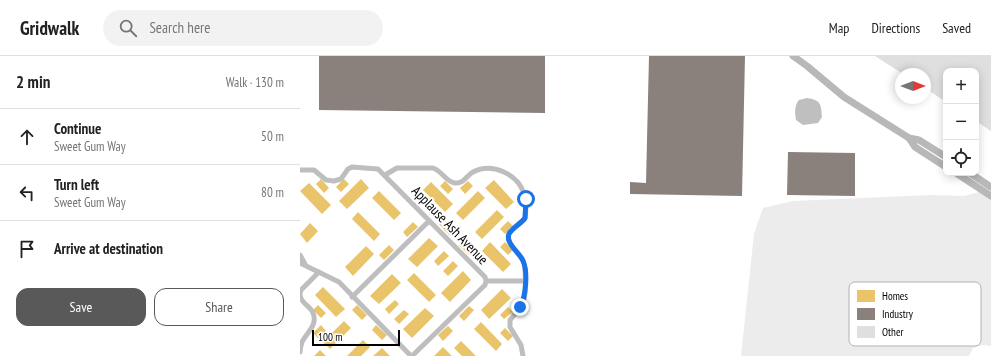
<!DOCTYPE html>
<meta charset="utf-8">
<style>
:root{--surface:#fff;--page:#f2f2f2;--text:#222;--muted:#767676;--line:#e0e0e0;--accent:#595959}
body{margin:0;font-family:"PT Sans Narrow",sans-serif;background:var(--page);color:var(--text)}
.controls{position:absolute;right:12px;top:12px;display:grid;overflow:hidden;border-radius:8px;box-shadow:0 2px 10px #0003}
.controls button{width:36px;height:36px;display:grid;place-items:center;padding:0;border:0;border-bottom:1px solid var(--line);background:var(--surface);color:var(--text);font:20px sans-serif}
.compass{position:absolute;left:595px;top:12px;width:36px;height:36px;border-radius:50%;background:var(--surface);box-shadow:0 2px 10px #0003;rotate:90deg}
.scale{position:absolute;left:12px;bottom:10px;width:88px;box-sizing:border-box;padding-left:4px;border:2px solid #000;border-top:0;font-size:11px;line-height:14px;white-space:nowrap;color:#000;-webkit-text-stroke:3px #fff;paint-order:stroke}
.stop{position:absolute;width:12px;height:12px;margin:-9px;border:3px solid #1a73e8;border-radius:50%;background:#fff}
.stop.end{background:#1a73e8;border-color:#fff;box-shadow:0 1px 4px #0008}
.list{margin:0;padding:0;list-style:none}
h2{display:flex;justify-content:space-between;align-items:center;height:52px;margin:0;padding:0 16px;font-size:17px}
h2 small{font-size:13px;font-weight:400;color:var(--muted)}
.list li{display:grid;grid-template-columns:26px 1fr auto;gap:12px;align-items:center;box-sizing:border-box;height:56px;padding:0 16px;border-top:1px solid var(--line)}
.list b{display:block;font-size:15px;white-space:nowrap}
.list p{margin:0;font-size:13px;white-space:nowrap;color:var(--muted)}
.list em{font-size:13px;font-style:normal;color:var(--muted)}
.actions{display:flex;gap:8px;padding:12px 16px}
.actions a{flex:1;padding:9px 0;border:1px solid var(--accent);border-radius:12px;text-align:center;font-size:14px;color:var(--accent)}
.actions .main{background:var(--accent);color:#fff}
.icon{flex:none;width:22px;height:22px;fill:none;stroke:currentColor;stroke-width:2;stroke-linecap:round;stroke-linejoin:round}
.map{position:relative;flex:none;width:691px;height:300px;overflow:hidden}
header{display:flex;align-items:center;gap:24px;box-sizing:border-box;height:56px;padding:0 20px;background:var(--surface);border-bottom:1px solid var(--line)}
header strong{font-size:19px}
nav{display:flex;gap:22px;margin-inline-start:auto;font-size:14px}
.search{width:280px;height:36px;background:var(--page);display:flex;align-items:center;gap:10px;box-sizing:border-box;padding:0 14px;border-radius:22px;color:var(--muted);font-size:15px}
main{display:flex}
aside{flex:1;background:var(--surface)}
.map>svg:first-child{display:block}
.green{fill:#ececec}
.water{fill:#bfbfbf}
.homes{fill:#e9c46a}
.industry{fill:#8a817c}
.building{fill:#dfdfdf}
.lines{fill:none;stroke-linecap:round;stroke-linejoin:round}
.street{stroke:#bebebe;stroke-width:5}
.secondary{stroke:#b8b8b8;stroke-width:7}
.route{stroke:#1a73e8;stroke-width:5}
.labels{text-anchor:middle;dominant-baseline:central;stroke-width:4;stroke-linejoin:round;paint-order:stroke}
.street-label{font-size:14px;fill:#000;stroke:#fff}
.key{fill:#fff;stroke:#b2b2b2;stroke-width:1}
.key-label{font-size:11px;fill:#000}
</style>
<header>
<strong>Gridwalk</strong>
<div class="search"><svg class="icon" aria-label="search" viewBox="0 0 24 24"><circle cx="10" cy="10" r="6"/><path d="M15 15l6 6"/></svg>Search here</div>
<nav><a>Map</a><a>Directions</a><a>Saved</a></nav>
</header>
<main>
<aside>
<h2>2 min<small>Walk · 130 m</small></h2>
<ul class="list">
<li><svg class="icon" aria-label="ahead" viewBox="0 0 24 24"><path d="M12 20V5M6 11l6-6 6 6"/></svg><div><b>Continue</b><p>Sweet Gum Way</p></div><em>50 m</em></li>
<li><svg class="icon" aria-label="left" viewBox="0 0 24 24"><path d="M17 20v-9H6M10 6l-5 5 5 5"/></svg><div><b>Turn left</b><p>Sweet Gum Way</p></div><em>80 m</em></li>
<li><svg class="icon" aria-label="arrive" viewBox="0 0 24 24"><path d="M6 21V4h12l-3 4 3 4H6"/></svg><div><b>Arrive at destination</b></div></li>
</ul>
<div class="actions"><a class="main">Save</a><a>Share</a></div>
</aside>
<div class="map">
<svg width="691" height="300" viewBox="0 0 691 300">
<rect width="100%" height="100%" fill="#fff"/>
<!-- green -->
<path class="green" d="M679,136L691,142V290L683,289L673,292L669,300H441L454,178L463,152L493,145L631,139L664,140Z"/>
<!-- water -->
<path class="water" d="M507,42C521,44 521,48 522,61L518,67L503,69L496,64C495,57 494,50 499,44Z"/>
<!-- homes -->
<path class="homes" d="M21,123L29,132L24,137L16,128Z
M44,123L49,128L41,136L36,131Z
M61,123L69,132L47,153L39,145Z
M194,124L214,146L206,153L185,132Z
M145,125L153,133L148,138L140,130Z
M168,125L173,130L165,138L160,132Z
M131,126L153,148L145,156L123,134Z
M9,127L31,149L22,158L0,135Z
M79,135L101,157L94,164L72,142Z
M178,135L185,142L163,164L156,157Z
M197,154L204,161L182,183L175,176Z
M58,156L80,178L74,185L52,163Z
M144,163L154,174L149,179L139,168Z
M208,165L213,170L205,178L200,173Z
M113,166L118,171L107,181L103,176Z
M10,167L18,175L7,187L0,178Z
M129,182L138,190L117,211L108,203Z
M163,184L174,194L169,199L159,189Z
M190,186L211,208L203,216L182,195Z
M205,186L213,194L208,199L200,191Z
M89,189L94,194L84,204L79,199Z
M66,190L74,198L53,220L45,211Z
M144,195L149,200L138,210L134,205Z
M153,205L158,210L148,220L143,215Z
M163,215L171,224L150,246L141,237Z
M114,217L136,239L129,246L107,224Z
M92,218L101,227L79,248L70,240Z
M23,231L45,253L36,261L15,239Z
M202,233L211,242L189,263L181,254Z
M95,244L99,248L89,258L85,253Z
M18,249L26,257L21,262L13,254Z
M57,249L67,259L62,264L52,254Z
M169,250L174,254L164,265L159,260Z
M208,251L213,256L204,263L200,259Z
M125,252L134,260L112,282L103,273Z
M104,254L109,258L99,268L94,263Z
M44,265L51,272L30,293L23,286Z
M181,266L202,288L196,295L174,273Z
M21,269L26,275L18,282L13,277Z
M76,269L87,279L82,284L72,274Z
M148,270L153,275L143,285L138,279Z
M205,272L213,280L208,285L200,277Z
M63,284L70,291L61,300H47Z
M161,285L176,300H162L154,292Z
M143,291L152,300H134Z
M82,292L90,300H73Z
M20,294L26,300H14Z"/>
<!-- industry -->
<path class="industry" d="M19,0H245V57L19,54Z
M349,0H445L442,140L330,138V126L346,127Z
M488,96L555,97V140L487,139Z"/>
<!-- building -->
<path class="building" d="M575,0H691V75L676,65V15H646V46L625,32V18H603Z"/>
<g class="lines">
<!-- street -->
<path class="street" d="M0,114H14L26,124L34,125L41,123L48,113L52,111L78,113L185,221L186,225
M85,119L97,112H133C142,115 146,126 155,127C164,128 167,119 173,116C192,106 218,118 224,138C227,145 226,155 225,162C221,168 212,171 209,177C205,186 219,197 223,204C226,211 226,236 224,244C221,251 215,258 210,264V271L221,289L223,300
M0,199L5,208
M0,207L39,226L111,300
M186,225H225
M0,238L1,234L19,216
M0,239C1,248 10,249 13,257C18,269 7,276 2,286C1,289 0,293 0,296
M52,241L129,165
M112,300L185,229L186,225"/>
<!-- secondary -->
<path class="secondary" d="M493,0L507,10L544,41L609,82L615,91L646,111
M609,82L619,84L646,101
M656,117L691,140
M670,117L691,131"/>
</g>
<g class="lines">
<!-- route -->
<path class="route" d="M220,251C226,241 228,215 223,205C220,197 205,187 209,178C212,172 221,168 225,162L226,143"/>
</g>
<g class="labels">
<!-- street labels -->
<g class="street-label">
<text transform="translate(150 169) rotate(46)">Applause Ash Avenue</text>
</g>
</g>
<!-- legend -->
<rect x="549" y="226" width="132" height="64" rx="6" class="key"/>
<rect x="557" y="234" width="18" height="12" fill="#e9c46a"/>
<rect x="557" y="252" width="18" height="12" fill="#8a817c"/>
<rect x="557" y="270" width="18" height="12" fill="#dfdfdf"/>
<g class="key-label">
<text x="582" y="244">Homes</text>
<text x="582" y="262">Industry</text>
<text x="582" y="280">Other</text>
</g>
</svg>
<div class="controls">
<button>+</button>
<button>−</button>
<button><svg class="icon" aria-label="locate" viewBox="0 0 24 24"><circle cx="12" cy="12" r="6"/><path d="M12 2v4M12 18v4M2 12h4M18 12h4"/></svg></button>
</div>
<svg class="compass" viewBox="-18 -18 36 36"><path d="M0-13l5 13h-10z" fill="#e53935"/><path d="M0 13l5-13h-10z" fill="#767676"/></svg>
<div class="scale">100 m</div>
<div class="stop" style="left:226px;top:143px"></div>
<div class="stop end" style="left:220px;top:251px"></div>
</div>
</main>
